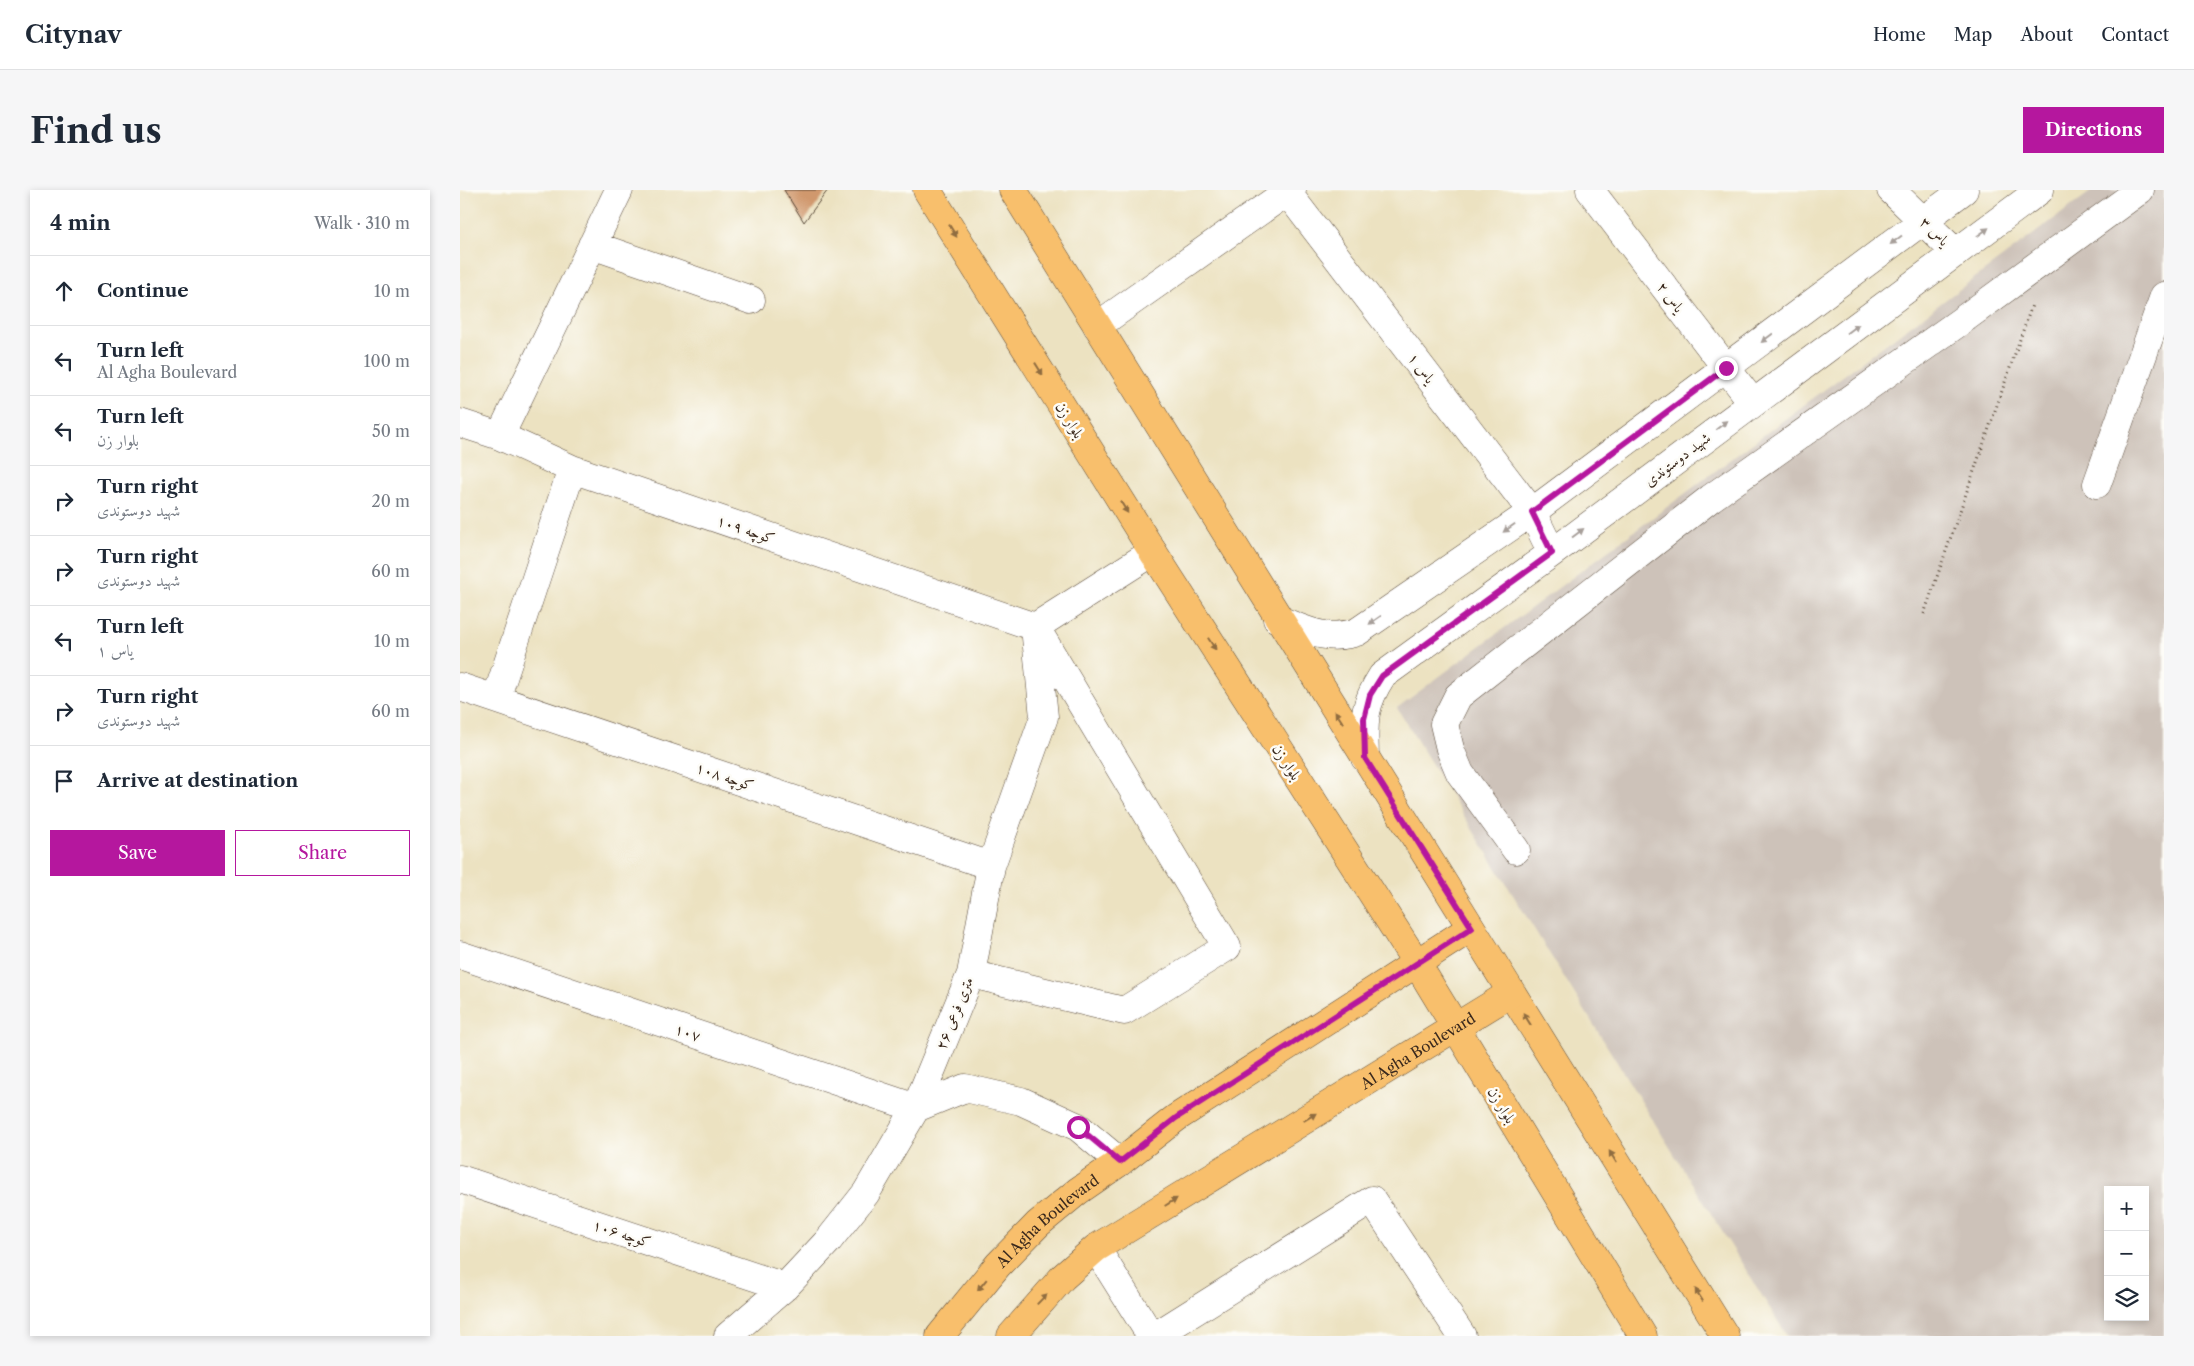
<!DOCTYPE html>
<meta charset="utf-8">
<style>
:root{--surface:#fff;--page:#f6f6f7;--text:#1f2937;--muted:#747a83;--line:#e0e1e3;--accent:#b5179e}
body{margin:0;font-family:"Libre Caslon Text",Amiri,serif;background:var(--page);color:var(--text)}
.controls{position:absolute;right:15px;bottom:15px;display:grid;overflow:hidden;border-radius:0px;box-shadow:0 2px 8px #0003}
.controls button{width:45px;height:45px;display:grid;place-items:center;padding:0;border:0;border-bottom:1px solid var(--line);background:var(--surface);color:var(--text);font:25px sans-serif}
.stop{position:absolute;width:15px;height:15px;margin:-11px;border:4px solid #b5179e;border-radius:50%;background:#fff}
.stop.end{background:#b5179e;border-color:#fff;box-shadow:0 1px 5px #0008}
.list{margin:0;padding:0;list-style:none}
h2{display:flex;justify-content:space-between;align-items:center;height:65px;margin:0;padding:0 20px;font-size:21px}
h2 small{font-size:16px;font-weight:400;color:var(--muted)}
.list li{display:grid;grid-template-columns:32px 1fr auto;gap:15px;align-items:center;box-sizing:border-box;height:70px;padding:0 20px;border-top:1px solid var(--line)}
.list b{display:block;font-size:19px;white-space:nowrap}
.list p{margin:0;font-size:16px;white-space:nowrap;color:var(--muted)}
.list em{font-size:16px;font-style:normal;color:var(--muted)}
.actions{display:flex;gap:10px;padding:15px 20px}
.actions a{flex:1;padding:11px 0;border:1px solid var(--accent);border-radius:0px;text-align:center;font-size:18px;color:var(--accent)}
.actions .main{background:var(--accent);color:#fff}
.icon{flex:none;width:28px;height:28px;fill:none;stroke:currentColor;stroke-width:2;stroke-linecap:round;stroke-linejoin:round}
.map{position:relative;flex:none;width:1704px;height:1146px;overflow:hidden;border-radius:0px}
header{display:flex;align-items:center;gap:30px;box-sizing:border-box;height:70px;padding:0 25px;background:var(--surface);border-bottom:1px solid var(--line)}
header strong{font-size:24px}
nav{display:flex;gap:28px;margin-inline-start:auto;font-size:18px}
.intro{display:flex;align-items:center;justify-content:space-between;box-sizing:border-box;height:120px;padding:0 30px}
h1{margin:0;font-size:35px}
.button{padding:12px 22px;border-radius:0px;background:var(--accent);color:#fff;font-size:18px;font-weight:700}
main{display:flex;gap:30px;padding:0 30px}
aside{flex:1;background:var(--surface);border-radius:0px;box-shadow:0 2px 8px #0003}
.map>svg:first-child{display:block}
.industrial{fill:#cdc2b9;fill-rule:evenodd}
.building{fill:#d0986d}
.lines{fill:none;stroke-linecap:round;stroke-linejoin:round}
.minor-casing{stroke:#564636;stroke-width:29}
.major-casing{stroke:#564636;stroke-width:29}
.path{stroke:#564636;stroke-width:3;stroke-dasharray:1 4;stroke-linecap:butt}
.minor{stroke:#fff;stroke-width:28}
.major{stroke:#f8bf6c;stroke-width:28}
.oneway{fill:#906d41}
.oneway2{fill:#a79f9a}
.route{stroke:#b5179e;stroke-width:6}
.labels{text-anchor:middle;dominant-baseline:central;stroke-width:5;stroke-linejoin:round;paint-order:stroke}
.street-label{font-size:15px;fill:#3b2a1e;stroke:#fdfcf7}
</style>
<header>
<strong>Citynav</strong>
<nav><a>Home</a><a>Map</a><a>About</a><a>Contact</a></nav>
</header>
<div class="intro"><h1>Find us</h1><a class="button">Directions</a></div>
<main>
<aside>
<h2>4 min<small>Walk · 310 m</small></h2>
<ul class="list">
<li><svg class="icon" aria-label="ahead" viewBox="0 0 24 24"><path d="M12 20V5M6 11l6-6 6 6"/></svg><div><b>Continue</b></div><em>10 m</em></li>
<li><svg class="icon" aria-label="left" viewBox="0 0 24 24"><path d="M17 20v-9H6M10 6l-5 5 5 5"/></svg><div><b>Turn left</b><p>Al Agha Boulevard</p></div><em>100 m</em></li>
<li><svg class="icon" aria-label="left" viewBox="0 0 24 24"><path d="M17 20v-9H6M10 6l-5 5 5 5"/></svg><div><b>Turn left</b><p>بلوار زن</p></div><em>50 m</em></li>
<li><svg class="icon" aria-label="right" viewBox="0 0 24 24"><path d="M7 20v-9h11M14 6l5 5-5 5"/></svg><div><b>Turn right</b><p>شهید دوستوندی</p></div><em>20 m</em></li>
<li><svg class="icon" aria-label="right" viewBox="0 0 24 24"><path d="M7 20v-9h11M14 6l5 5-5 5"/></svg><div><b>Turn right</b><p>شهید دوستوندی</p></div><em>60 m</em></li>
<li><svg class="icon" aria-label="left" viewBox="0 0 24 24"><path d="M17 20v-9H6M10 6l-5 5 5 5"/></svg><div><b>Turn left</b><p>یاس ۱</p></div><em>10 m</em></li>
<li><svg class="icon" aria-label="right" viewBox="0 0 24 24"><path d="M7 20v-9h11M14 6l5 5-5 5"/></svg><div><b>Turn right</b><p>شهید دوستوندی</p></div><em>60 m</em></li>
<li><svg class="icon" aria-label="arrive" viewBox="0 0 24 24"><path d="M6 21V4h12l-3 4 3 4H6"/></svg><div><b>Arrive at destination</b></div></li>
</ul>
<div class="actions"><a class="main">Save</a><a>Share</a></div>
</aside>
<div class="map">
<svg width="1704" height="1146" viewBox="0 0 1704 1146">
<rect width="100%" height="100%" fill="#fdfcf7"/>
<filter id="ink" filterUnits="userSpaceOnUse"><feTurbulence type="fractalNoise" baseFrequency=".02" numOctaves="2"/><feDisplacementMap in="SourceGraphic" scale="10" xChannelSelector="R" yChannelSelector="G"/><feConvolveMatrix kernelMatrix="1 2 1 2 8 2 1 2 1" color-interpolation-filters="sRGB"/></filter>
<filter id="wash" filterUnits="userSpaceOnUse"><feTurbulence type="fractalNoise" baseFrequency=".0096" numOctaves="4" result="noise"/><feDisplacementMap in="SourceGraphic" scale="20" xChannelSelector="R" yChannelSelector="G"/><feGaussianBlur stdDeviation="1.12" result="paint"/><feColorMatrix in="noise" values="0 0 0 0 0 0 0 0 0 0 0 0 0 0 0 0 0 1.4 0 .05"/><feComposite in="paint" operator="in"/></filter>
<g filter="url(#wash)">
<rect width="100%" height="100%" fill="#ece2c1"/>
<!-- industrial -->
<path class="industrial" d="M1633,0H1704V1146H1327L937,518ZM1648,1000H1685V1127H1648Z"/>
<g id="blocks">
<!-- building -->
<path class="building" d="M324,0H368L344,32Z"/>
</g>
</g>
<g filter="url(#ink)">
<use href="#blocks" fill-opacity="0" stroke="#564636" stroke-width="1"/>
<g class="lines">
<!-- minor casing -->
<g class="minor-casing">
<path id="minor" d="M832,0L827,2L1072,322L1092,363
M1130,0L1293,213
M1431,0L1496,63
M132,55L291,110
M637,136L827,2L826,0
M0,233L40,246L112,279L575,437
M40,246L159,0
M1637,294L1704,106
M817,429C846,440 866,452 897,442L1072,322L1504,0
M575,437L693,362
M0,497L531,676
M36,509L112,279
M905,568C904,532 902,517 922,486L1092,363L1580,0
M1056,660L1000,583L990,559L984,534L998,506L1251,308L1501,131L1680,0
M0,765L456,918L505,898L561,911L618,937L660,972
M511,784L664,821L767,757L579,443
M0,989L325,1097
M636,1058L691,1146
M268,1146L325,1097L368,1051L406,1003L456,918L511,784L531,676L584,527L575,437
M695,1146L912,1010L1002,1146"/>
</g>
<!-- major casing -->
<g class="major-casing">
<g id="major">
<path d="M467,0L693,362L956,772L1183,1146"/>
<path d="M553,0C788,383 1027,764 1265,1146"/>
<path id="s1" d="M480,1146L538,1075L578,1034L618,1001L660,972L716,928L1011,738"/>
<path id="s2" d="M551,1146L603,1087L636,1058L1051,803"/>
</g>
</g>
<!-- path -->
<path class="path" d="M1464,424L1572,115"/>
<!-- minor -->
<use href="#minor" class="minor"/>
<!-- major -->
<use href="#major" class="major"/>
</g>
<!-- one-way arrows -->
<defs><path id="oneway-solid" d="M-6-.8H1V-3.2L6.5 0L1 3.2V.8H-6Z" transform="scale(1.25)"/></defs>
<g class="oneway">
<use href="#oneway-solid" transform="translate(493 41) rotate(58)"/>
<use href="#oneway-solid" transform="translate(579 179) rotate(58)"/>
<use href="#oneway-solid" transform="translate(664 317) rotate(58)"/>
<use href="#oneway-solid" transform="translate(752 454) rotate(57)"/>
<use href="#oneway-solid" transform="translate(879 527) rotate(-123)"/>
<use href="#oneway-solid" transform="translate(1067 829) rotate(-122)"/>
<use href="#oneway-solid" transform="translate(850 927) rotate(-32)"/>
<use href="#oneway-solid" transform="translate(1153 967) rotate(-122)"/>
<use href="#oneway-solid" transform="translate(711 1012) rotate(-32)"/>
<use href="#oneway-solid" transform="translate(522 1095) rotate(129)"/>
<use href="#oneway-solid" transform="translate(1239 1105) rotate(-122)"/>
<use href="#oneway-solid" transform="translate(582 1109) rotate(-46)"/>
</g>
<g class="oneway2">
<use href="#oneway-solid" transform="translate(1523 42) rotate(-36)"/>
<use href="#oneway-solid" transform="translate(1436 50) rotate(143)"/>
<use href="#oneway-solid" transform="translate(1393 139) rotate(-37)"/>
<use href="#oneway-solid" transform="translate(1307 148) rotate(143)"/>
<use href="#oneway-solid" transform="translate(1262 235) rotate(-37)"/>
<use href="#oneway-solid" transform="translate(1049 338) rotate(145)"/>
<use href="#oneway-solid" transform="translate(1118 343) rotate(-37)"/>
<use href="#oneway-solid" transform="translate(915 430) rotate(145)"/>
</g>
</g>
<g class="lines" filter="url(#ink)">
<!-- route -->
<path class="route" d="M618,937L660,972L716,928L1012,738L905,568L904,529L910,505L922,486L1092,363L1072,322L1266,178"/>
</g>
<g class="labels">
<!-- street labels -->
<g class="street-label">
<text transform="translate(1475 41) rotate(45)">یاس ۳</text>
<text transform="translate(1211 107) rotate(53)">یاس ۲</text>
<text transform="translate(962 178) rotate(53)">یاس ۱</text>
<text transform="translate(610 230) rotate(58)">بلوار زن</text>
<text transform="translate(1217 269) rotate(-37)">شهید دوستوندی</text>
<text transform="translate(286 339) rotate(19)">کوچه ۱۰۹</text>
<text transform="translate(827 572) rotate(57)">بلوار زن</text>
<text transform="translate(265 586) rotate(19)">کوچه ۱۰۸</text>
<text transform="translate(494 823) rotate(-68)">۲۶ متری فرعی</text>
<text transform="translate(228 842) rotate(19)">۱۰۷</text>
<text stroke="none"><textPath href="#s2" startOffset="500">Al Agha Boulevard</textPath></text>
<text transform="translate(1042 915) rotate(59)">بلوار زن</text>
<text stroke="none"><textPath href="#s1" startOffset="158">Al Agha Boulevard</textPath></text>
<text transform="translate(162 1043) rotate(18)">کوچه ۱۰۶</text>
</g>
</g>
</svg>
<div class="controls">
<button>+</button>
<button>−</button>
<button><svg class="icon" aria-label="layers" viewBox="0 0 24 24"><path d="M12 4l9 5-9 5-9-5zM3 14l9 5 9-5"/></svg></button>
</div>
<div class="stop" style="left:618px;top:937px"></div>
<div class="stop end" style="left:1266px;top:178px"></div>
</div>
</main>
